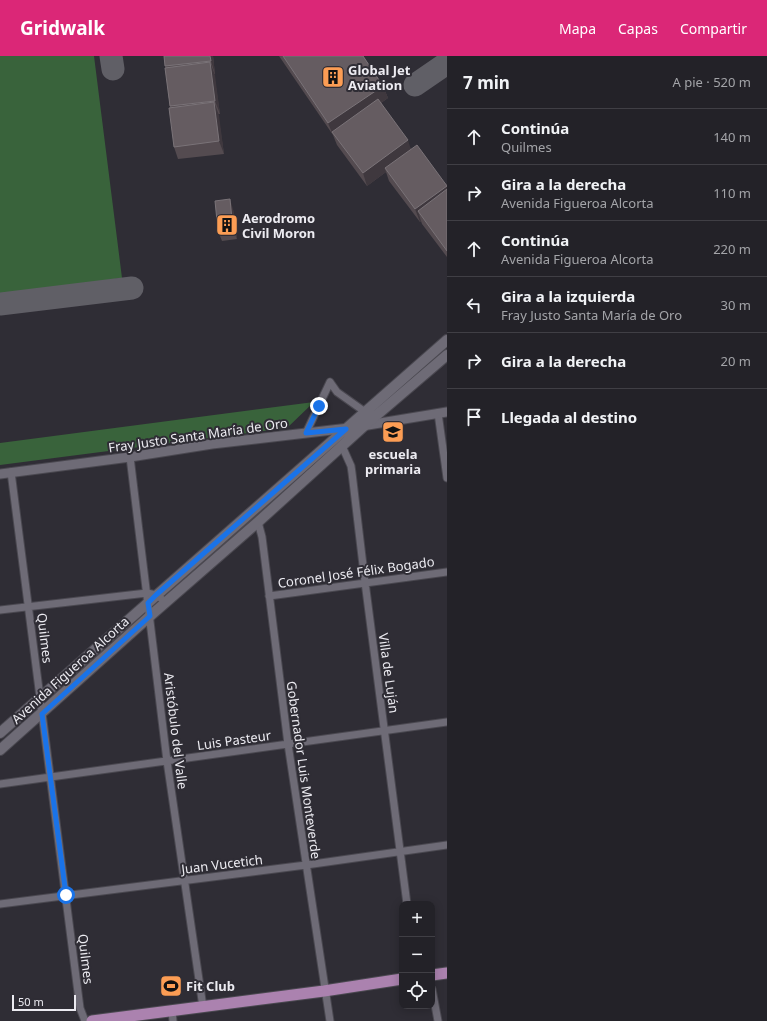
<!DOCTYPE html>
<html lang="es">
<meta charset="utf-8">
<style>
:root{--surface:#232228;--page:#2b2a30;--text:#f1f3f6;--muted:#a3a4a8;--line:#403f45;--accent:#db2777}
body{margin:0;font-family:"Noto Sans",sans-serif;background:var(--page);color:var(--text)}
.controls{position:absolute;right:12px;bottom:12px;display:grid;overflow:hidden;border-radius:8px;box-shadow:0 2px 10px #0003}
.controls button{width:36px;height:36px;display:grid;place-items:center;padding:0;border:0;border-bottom:1px solid var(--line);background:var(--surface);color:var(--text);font:20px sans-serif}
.scale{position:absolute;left:12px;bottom:10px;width:64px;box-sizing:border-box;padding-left:4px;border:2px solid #ecebf1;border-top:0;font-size:11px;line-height:14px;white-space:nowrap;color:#ecebf1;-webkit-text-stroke:3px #2f2d35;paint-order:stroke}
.stop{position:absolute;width:12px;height:12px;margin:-9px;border:3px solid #1a73e8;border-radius:50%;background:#fff}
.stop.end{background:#1a73e8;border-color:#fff;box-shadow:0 1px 4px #0008}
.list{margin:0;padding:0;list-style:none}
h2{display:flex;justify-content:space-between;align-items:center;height:52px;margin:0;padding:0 16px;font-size:17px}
h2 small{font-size:13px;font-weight:400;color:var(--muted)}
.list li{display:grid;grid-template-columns:26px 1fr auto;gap:12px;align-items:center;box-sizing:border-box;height:56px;padding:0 16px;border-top:1px solid var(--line)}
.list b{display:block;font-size:15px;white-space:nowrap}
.list p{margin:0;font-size:13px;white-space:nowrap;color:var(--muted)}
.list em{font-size:13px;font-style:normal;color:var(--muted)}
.icon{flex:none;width:22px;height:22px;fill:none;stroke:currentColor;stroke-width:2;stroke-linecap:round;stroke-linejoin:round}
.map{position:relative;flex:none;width:447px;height:965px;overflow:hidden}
header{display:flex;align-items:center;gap:24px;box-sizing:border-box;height:56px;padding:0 20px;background:var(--accent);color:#fff}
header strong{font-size:19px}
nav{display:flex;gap:22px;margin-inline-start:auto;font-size:14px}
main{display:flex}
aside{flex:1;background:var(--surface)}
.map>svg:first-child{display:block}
.green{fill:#39633b}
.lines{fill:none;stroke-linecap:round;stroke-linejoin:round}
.taxiway{stroke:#605f66;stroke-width:23}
.minor-casing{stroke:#4a4850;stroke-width:9}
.tertiary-casing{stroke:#4a4850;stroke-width:11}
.secondary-casing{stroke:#4a4850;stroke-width:12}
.primary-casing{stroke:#4a4850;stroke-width:13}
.minor{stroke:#6e6b76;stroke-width:7}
.tertiary{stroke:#6e6b76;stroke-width:9}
.secondary{stroke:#6e6b76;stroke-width:10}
.primary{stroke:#ab82af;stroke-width:11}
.wall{fill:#544b50}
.shaded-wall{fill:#3f383e}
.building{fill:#655c61;stroke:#7a7378}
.route{stroke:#1a73e8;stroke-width:5}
.labels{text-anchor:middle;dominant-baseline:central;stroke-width:4;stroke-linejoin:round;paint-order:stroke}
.poi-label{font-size:13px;font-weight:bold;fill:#ecebf1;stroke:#2f2d35;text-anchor:start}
.street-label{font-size:13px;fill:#ecebf1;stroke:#2f2d35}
</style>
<header>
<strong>Gridwalk</strong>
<nav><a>Mapa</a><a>Capas</a><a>Compartir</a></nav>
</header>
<main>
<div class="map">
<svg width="447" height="965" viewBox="0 0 447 965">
<rect width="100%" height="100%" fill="#2f2d35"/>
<!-- green -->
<path class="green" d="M0,0H94L122,222L0,239Z
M314,346L287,372L0,409V387Z"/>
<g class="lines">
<!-- taxiway -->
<path class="taxiway" d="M111,0L113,13
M415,29L447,7
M0,248L132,232"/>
<!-- minor casing -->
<g class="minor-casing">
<path id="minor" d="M330,326L337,336L368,358
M438,357L447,422
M306,377L330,326
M342,390L351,410L352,417L365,526L407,848
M130,401L167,705L203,951
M11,416L80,952L85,965
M258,466L262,481L288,688L330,965
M269,540L447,516
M0,554L147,537L156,539L166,546
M0,728L447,666
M0,848L306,809L447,789
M432,933L438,965
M172,955L173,965"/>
</g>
<!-- tertiary casing -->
<g class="tertiary-casing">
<path id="tertiary" d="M362,370L447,356
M0,418L130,401L212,388L349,372"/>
</g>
<!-- secondary casing -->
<g class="secondary-casing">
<path id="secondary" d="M0,677L447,284
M0,694L150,560L258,466L364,370L447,299"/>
</g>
<!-- primary casing -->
<g class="primary-casing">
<path id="primary" d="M432,919L447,917
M92,965L324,935L402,923"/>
</g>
<!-- minor -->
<use href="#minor" class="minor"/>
<!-- tertiary -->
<use href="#tertiary" class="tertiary"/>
<!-- secondary -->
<use href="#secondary" class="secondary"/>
<!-- primary -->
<use href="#primary" class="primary"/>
</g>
<!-- wall -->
<path class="wall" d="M164,0H213L215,18H214L220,58H218L224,98L178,103L174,91L170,52Z
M279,0H363L383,30L388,42L381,47L411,93L447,129V201L422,168L421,165L420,166L389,125L386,116L367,130L337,89L333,79Z
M233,153L237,183L222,185L218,175Z"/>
<!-- shaded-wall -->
<path class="shaded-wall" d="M210,0H213L215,18L211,5Z
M210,6L215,19L220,58L215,45Z
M383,30L388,42L334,78L332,76L333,79L328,67Z
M214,46L219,59L224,98L219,85Z
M408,84L412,97L385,112L386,116L367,130L363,117Z
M447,130V146L418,155L421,165L420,166L415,153Z
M230,143L233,153L237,183L233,174Z"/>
<!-- building -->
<path class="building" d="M164,0H210L211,5L165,10Z
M283,0H363L383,30L328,67Z
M210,6L215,45L170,50L165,12Z
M378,43L408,84L363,117L332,76Z
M214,46L219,85L174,91L169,52Z
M417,89L447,130L415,153L385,112Z
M447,133V195L418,155Z
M230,143L233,174L218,175L215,145Z"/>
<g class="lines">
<!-- route -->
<path class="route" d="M66,839L42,658L150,560L148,547L156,539L346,373L306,377L319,350"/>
</g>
<!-- icons -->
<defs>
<g id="building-square" transform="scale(1.15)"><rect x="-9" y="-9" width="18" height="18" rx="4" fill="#fc9d54" stroke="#2f2d35"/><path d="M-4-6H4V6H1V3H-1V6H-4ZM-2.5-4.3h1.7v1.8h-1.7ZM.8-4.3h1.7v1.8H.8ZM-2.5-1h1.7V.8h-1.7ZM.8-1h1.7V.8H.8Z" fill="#111"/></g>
<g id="school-square" transform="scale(1.15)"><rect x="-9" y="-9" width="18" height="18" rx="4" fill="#fc9d54" stroke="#2f2d35"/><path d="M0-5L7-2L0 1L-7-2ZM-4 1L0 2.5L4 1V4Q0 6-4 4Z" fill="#111"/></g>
<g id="stadium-square" transform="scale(1.15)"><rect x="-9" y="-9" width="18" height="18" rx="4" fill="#fc9d54" stroke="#2f2d35"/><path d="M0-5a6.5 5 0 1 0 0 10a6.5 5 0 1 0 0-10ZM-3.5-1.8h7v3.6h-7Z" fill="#111"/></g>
</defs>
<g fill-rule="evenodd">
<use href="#building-square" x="333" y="21"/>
<use href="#building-square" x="227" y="169"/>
<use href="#school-square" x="393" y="376"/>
<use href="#stadium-square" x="171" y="930"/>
</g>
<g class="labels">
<!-- poi labels -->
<g class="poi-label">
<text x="348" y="14">Global Jet<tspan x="348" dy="15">Aviation</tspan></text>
<text x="242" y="162">Aerodromo<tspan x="242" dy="15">Civil Moron</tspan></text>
<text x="393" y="398" text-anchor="middle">escuela<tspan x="393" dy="15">primaria</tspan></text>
<text x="186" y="930">Fit Club</text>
</g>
<!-- street labels -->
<g class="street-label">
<text transform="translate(198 379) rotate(-8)">Fray Justo Santa María de Oro</text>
<text transform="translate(356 516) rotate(-8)">Coronel José Félix Bogado</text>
<text transform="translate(45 582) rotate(83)">Quilmes</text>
<text transform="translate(70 614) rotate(-42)">Avenida Figueroa Alcorta</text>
<text transform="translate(389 617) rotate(82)">Villa de Luján</text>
<text transform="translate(176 675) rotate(83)">Aristóbulo del Valle</text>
<text transform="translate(234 684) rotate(-8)">Luis Pasteur</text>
<text transform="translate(304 714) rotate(82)">Gobernador Luis Monteverde</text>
<text transform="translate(222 808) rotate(-7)">Juan Vucetich</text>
<text transform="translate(86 903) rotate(83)">Quilmes</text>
</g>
</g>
</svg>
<div class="controls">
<button>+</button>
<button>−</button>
<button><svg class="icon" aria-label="locate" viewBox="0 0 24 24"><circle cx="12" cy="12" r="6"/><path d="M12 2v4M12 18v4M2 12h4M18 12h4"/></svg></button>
</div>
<div class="scale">50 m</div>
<div class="stop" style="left:66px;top:839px"></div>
<div class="stop end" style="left:319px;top:350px"></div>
</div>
<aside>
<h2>7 min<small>A pie · 520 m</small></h2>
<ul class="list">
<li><svg class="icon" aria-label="ahead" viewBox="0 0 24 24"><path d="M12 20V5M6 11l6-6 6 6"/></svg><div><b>Continúa</b><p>Quilmes</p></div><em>140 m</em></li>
<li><svg class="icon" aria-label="right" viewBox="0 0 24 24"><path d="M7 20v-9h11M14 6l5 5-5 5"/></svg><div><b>Gira a la derecha</b><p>Avenida Figueroa Alcorta</p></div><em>110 m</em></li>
<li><svg class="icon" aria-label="ahead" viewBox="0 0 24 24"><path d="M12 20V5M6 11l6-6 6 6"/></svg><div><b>Continúa</b><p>Avenida Figueroa Alcorta</p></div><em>220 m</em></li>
<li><svg class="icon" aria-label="left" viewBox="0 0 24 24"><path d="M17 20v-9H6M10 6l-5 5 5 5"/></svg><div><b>Gira a la izquierda</b><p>Fray Justo Santa María de Oro</p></div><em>30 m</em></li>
<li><svg class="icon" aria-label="right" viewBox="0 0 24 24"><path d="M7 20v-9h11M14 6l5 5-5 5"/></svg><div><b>Gira a la derecha</b></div><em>20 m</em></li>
<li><svg class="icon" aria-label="arrive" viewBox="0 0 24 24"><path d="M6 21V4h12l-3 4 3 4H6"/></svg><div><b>Llegada al destino</b></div></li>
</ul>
</aside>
</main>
